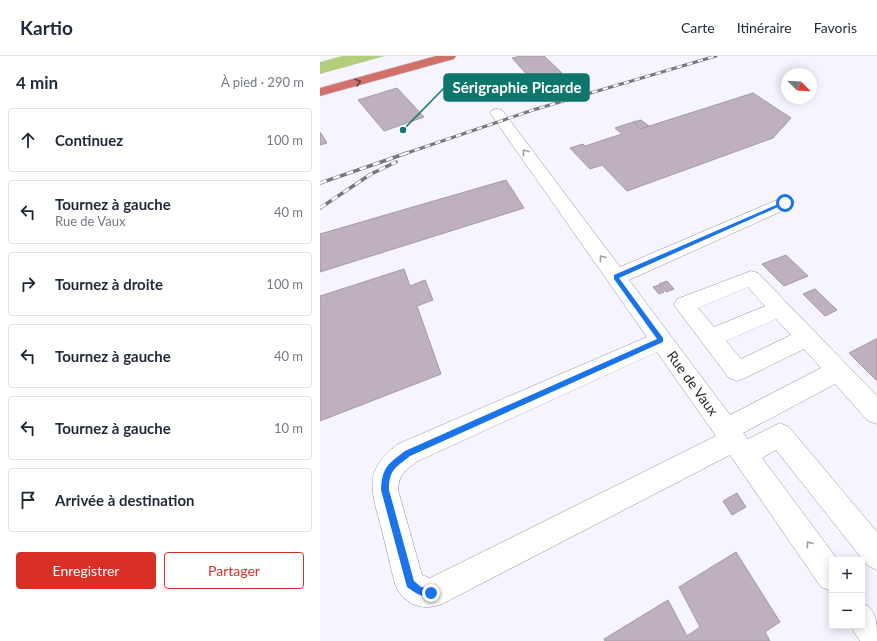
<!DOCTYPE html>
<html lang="fr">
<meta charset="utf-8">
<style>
:root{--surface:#fff;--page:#f2f2f3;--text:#1f2937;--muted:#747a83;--line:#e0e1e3;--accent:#d93025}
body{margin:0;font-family:Lato,sans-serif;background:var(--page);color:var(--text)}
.controls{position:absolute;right:12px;bottom:12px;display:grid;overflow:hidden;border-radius:4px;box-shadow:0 2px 10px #0003}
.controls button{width:36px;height:36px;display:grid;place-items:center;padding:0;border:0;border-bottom:1px solid var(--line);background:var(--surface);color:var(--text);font:20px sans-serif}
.compass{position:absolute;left:461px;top:12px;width:36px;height:36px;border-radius:50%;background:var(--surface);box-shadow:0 2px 10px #0003;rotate:114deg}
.stop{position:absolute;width:12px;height:12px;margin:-9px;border:3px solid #1a73e8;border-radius:50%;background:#fff}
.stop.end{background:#1a73e8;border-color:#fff;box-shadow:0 1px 4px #0008}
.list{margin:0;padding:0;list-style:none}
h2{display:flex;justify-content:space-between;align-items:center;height:52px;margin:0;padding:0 16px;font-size:17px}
h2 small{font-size:13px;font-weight:400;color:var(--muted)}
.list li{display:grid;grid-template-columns:26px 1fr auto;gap:12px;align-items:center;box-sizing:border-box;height:64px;margin:0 8px 8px;padding:0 8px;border:1px solid var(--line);border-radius:4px}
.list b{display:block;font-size:15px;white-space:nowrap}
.list p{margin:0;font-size:13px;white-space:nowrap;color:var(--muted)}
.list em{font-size:13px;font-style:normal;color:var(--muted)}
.actions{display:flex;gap:8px;padding:12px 16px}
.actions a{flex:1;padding:9px 0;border:1px solid var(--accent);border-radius:4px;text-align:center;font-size:14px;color:var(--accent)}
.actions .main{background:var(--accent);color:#fff}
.icon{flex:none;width:22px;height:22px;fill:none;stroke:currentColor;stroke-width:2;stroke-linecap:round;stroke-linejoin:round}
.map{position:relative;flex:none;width:557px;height:585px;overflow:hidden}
header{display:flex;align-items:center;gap:24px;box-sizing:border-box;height:56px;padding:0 20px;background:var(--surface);border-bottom:1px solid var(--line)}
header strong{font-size:19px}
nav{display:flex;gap:22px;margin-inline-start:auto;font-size:14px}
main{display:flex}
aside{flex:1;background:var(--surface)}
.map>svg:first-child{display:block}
.forest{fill:#b2cd7c}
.building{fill:#beb0bc;stroke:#a698a4}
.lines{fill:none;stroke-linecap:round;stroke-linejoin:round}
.minor-casing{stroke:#9692a2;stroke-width:1}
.highway-casing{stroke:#d4d4d5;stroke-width:1}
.minor{fill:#fff;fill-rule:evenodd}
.highway{fill:#d1706a;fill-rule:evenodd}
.rail-far1-casing{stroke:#77757d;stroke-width:3}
.rail-casing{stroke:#77757d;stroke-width:3.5}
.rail-far1{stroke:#fff;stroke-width:2;stroke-dasharray:5.5;stroke-linecap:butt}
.rail{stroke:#fff;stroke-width:2.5;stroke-dasharray:7;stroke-linecap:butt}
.oneway{stroke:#644144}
.oneway2{stroke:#9f9ea1}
.route{fill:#1a73e8}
.labels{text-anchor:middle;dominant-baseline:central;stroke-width:3;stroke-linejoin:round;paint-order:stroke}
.street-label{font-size:14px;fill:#2a282f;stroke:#fff}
.leader{fill:none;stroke:#0f766e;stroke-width:1.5}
.callout-dot{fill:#0f766e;stroke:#fff;stroke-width:1.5}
.callout{fill:#0f766e;stroke:#0f766e;stroke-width:1.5}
.callout-label{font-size:15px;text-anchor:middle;font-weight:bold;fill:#fff}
</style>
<header>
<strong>Kartio</strong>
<nav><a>Carte</a><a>Itinéraire</a><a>Favoris</a></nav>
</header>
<main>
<aside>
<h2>4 min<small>À pied · 290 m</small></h2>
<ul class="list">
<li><svg class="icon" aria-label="ahead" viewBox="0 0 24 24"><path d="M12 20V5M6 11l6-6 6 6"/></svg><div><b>Continuez</b></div><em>100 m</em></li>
<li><svg class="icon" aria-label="left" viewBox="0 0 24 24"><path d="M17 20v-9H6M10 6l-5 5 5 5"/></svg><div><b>Tournez à gauche</b><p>Rue de Vaux</p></div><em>40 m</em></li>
<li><svg class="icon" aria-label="right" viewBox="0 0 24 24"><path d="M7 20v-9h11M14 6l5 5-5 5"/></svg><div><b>Tournez à droite</b></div><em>100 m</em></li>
<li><svg class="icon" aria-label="left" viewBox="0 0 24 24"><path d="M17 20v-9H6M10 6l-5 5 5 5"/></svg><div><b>Tournez à gauche</b></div><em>40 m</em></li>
<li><svg class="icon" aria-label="left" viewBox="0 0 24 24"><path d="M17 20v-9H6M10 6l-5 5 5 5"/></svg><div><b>Tournez à gauche</b></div><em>10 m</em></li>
<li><svg class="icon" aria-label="arrive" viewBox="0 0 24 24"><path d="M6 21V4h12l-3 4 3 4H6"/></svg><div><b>Arrivée à destination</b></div></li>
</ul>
<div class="actions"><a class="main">Enregistrer</a><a>Partager</a></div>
</aside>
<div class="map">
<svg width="557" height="585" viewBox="0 0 557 585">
<rect width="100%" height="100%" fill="#f6f4fe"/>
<!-- forest -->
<path class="forest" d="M22,0H65L0,18V6Z"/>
<!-- building -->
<path class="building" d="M201,0H224L242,17L213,25L192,2Z
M77,32L104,61L64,75L38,44Z
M433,37L471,62L453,82L307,135L282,109L270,113L250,92L263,88L265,90L302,78L295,72L313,66L320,73Z
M321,64L329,70L320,73L313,66Z
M0,76L7,87L0,89Z
M186,124L204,152L0,216V178Z
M466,199L488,220L464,230L442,208Z
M84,213L90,230L105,224L113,244L97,250L121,318L0,365V240Z
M347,225L354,233L346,236L339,228Z
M339,229L344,236L339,238L333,231Z
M495,233L517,254L505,260L483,238Z
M556,283H557V325L529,297Z
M417,437L426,451L412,459L403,445Z
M416,496L460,566L445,576L450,585H285L284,583L348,544L367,580L380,571L359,531Z"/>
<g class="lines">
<!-- minor casing -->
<g class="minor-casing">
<path id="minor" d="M177,53L182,54L300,211L459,143L465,142L471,143L474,147L471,151L309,224L410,359L501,312L484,293L425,322L417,325L409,322L354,249L357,243L431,215L438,217L557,340V368L548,365L515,328L423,377L428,383L460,367L469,371L557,476V514L547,509L456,394L442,402L518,504H512V535L501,531L410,399L122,548C102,556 83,548 75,528C70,509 66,490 61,471C51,433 43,415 78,388L327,281L170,57L172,54ZM428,231L445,250L394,271L378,252ZM456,263L471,279L421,303L406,285ZM337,296L396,380L110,522L102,519L78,434C79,418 84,416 96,406Z
M542,546C557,555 557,564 557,585H540L530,570H542Z"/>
</g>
<!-- highway casing -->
<g class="highway-casing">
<path id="highway" d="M116,0H136L134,3L0,40V32Z"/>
</g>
<!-- minor -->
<use href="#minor" class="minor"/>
<!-- highway -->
<use href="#highway" class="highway"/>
<!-- rail-far1 casing -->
<g class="rail-far1-casing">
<path id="rail-far1" d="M84,98L213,54L396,0"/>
</g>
<!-- rail casing -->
<g class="rail-casing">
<path id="rail" d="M0,127L87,97
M0,152L51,118L76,106"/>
</g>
<!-- rail-far1 -->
<use href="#rail-far1" class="rail-far1"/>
<!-- rail -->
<use href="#rail" class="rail"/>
</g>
<!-- one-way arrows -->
<defs><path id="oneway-chevron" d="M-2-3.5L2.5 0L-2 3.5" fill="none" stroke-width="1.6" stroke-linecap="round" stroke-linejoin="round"/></defs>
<use class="oneway" href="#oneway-chevron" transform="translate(38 26) rotate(-16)"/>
<g class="oneway2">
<use href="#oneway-chevron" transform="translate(205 96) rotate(-126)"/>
<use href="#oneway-chevron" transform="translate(282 202) rotate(-126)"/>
<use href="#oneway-chevron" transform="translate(489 488) rotate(-126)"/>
</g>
<!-- route -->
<path class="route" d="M463,146L467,147L299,222L343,282V286L90,400C75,412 69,414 69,434L94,525L101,531L114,533L115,537L114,540C104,543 95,537 87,531L61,434C62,411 68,408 85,395L337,283L294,223V219Z"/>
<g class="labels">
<!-- street labels -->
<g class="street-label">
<text transform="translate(373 327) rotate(54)">Rue de Vaux</text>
</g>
</g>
<!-- callouts -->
<path class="leader" d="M83 74L124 32"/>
<circle class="callout-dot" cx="83" cy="74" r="4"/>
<rect class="callout" x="124" y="18" width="145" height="27" rx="4"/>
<g class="callout-label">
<text x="197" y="37">Sérigraphie Picarde</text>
</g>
</svg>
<div class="controls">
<button>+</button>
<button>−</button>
</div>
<svg class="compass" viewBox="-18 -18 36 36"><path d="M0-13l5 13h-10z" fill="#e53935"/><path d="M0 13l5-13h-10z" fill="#747a83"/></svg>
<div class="stop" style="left:465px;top:147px"></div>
<div class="stop end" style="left:111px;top:537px"></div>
</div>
</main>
